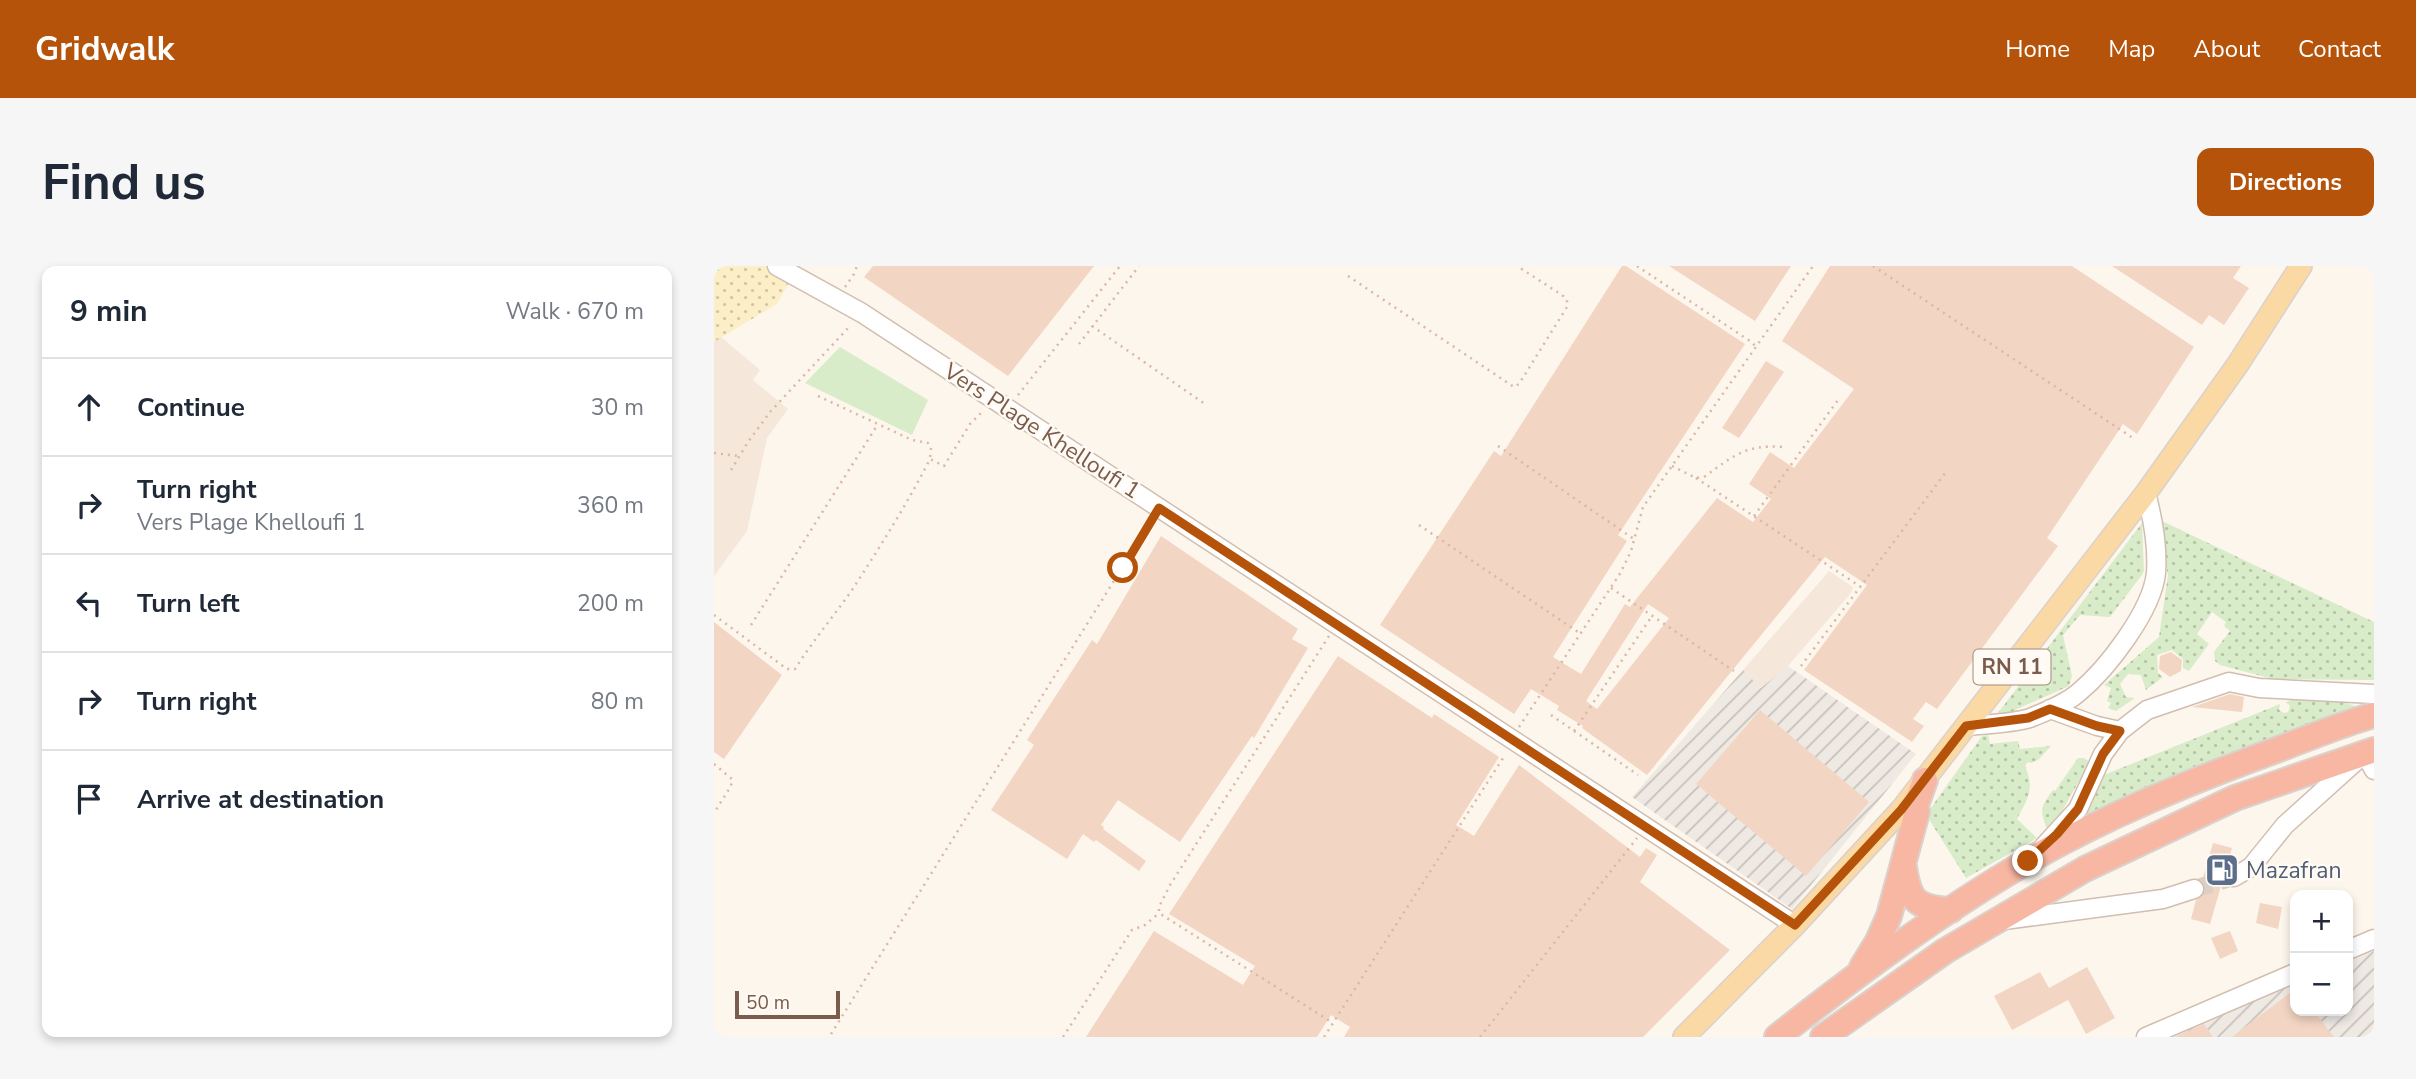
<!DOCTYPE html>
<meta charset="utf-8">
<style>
:root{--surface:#fff;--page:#f6f6f7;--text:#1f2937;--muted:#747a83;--line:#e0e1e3;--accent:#b45309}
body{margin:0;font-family:"Nunito Sans",sans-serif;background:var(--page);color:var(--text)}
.controls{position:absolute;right:21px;bottom:21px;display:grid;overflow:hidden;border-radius:14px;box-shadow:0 4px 10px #0003}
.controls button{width:63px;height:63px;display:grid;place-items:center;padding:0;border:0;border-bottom:2px solid var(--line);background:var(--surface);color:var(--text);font:35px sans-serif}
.scale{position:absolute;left:21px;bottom:18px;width:105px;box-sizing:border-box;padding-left:7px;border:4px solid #7a5c4d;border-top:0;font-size:19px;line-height:24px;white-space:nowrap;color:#7a5c4d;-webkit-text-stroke:5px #fffaf3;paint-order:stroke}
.stop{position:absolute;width:21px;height:21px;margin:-16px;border:5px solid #b45309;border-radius:50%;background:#fff}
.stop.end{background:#b45309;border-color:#fff;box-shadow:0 2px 7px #0008}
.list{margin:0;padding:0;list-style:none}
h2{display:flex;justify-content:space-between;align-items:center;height:91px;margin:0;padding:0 28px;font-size:30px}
h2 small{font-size:23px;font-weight:400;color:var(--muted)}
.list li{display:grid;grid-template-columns:46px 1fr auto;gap:21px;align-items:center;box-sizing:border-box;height:98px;padding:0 28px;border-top:2px solid var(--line)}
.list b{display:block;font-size:26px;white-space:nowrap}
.list p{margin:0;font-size:23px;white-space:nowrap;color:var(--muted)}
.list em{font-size:23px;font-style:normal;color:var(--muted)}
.icon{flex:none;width:38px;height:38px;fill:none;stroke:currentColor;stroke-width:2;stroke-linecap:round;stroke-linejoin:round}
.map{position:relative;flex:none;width:1660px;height:771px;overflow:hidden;border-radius:14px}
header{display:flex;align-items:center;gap:42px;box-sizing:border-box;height:98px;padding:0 35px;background:var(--accent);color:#fff}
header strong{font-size:33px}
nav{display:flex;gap:38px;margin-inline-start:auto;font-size:24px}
.intro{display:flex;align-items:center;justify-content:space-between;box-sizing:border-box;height:168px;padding:0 42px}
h1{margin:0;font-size:49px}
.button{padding:18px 32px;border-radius:14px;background:var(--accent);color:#fff;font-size:24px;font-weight:700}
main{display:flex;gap:42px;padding:0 42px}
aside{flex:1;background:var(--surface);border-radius:14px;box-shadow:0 4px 10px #0003}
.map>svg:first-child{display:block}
.residential{fill:#f5e8da}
.industrial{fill:url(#industrial-furrows)}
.grass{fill:url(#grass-dots)}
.sand{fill:url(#sand-dots)}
.garden{fill:#d8ecc9}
.building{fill:#f3d5c3;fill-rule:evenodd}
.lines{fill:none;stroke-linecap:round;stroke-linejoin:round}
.minor-tunnel{stroke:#dcd0c4;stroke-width:18;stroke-dasharray:18 9;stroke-linecap:butt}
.minor-casing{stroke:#d1beb0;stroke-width:21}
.major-casing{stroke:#dad1cd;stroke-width:24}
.highway-casing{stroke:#dad1cd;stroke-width:28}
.path{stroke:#d9b8a5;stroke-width:2.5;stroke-dasharray:2 5;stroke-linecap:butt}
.minor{stroke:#fff;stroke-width:18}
.major{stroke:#fbd9a5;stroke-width:21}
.highway{stroke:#f7b7a3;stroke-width:24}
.route{stroke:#b45309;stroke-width:9}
.labels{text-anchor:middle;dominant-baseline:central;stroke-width:5;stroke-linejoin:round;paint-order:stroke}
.shield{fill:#fffaf3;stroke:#a28b7f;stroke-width:2}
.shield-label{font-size:21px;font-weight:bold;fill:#7a5c4d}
.street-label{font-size:23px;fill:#7a5c4d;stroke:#fffaf3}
.service-label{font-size:23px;fill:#4e5e75;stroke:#fffaf3;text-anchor:start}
</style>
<header>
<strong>Gridwalk</strong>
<nav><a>Home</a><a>Map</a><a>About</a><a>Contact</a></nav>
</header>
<div class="intro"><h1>Find us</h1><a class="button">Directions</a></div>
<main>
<aside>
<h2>9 min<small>Walk · 670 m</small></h2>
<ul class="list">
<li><svg class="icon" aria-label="ahead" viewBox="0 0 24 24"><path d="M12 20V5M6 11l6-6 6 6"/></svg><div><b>Continue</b></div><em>30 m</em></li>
<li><svg class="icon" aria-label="right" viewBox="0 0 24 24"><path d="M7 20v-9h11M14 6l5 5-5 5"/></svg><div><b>Turn right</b><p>Vers Plage Khelloufi 1</p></div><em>360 m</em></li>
<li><svg class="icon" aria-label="left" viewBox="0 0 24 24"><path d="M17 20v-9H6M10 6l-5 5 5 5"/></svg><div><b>Turn left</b></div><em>200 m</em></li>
<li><svg class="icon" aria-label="right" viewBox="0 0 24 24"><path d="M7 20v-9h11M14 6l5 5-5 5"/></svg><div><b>Turn right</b></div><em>80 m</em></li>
<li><svg class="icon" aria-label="arrive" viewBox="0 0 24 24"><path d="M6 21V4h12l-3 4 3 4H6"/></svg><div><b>Arrive at destination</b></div></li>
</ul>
</aside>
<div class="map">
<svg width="1660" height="771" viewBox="0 0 1660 771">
<defs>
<pattern id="industrial-furrows" width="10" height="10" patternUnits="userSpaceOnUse" patternTransform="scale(1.75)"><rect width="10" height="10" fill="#efe9e4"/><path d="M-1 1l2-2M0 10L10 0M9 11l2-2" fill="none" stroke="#c7c0bb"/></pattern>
<pattern id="grass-dots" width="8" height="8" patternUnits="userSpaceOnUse" patternTransform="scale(1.75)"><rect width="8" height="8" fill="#d8ecc9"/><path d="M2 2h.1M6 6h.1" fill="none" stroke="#b4c2a5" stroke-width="1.8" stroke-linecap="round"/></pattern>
<pattern id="sand-dots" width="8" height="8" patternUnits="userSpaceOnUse" patternTransform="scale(1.75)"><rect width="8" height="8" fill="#fcefc7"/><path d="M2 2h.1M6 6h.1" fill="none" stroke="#d1c5a4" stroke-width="1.8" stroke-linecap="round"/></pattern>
</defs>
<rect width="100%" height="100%" fill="#fdf6ec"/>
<!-- residential -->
<path class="residential" d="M7,71L46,104L39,114L74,143L53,172L33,265L0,310V76Z
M1115,305L1139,321L1137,327L1074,400L1047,422L1029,404Z"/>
<!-- industrial -->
<path class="industrial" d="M1074,400L1202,488L1078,643L918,531L1029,404L1047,422Z
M1660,685V771H1443L1581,716V745H1634V696Z"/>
<!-- grass -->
<path class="grass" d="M1448,255L1660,356V414L1559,413L1506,399L1501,395L1500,386L1516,365L1510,360L1512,356L1498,346L1483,368L1495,378L1475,405L1469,402V393L1458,384L1443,389L1444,407L1449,411L1432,424L1427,409L1414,408L1406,418L1412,431L1421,432L1402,445L1394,442L1397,437L1393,435L1397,422L1390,419L1445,371L1454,309L1444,259Z
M1428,257L1430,305L1428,309L1396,351L1366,349L1349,369L1358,410L1355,420L1290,449L1284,447Z
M1580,433L1624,434L1641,440L1484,500L1369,551V545L1385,511L1566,438L1565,444L1570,447L1574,446L1576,440L1572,436Z
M1274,469L1276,478L1304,475L1306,483L1337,480L1324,494L1317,497L1314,496L1311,500C1321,523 1314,532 1303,553L1323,572L1252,612L1216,555L1214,546L1268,470Z
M1364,492H1370L1376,496L1344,552L1333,563C1325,543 1327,541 1339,524L1341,525Z"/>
<!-- sand -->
<path class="sand" d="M0,0H52L76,15L63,38L0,76Z"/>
<!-- garden -->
<path class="garden" d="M126,81L214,134L198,169L91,117Z"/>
<!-- building -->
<path class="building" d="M159,0H380L294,110L150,11Z
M908,0H912L1031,78L904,269L913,275L839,391L867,408L911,338L916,341L1003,232L1039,256L1057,233L1035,218L1056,186L1080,202L1140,123L1068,75L1116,0H1358L1480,81L1423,168L1409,158L1333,272L1344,280L1223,443L1212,436L1199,453L1210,460L1198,476L1090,404L1153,319L1111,291L933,509L868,462L869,460L843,444L845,440L817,423L800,448L666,359L780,185L787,190ZM934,338L955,352L883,443L872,435Z
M955,0H1077L1041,55Z
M1398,0H1527L1519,12L1535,22L1510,59L1495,49L1488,59Z
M1052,95L1070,106L1025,172L1008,162Z
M447,270L584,363L578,373L594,382L540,472L538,470L466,576L404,534L387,559L390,561L389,563L432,595L425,605L382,574L380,576L369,568L353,593L277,544L320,479L313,474L378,374L383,378Z
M0,356L68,409L10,493L0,486Z
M1457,386L1468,394L1467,405L1456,411L1445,403L1446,390Z
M624,390L718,452L720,448L785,491L742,559L760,570L805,499L926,591L932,582L943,589L926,616L1016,684L929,771H630L636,761L617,749L603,771H372L440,665L529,719L541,700L455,648Z
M1516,428L1530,431L1528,446L1478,441Z
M1046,444L1155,536L1092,610L982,518Z
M1499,577L1518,582L1496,658L1477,653L1482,634L1491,626L1488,615Z
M1546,637L1568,641L1564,663L1542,657Z
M1516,665L1524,685L1506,693L1497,672Z
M1373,701L1401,752L1372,768L1354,734L1298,764L1280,730L1326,706L1335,722Z
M1581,723V745H1600L1620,771H1518Z
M1490,758L1499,771H1462L1463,770Z"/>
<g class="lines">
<!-- minor-tunnel -->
<path class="minor-tunnel" d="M1480,623L1520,611"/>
<!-- minor casing -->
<g class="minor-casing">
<path id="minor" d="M63,0L148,47L1081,659
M1336,443L1383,460L1406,465
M1252,460C1272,458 1296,458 1316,452C1331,446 1351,438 1364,427C1393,403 1438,345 1442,307C1444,280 1439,253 1432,227
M1330,580L1364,543L1389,488L1406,465L1433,444L1515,416L1545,422L1660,428
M1520,611L1537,601L1571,559L1651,487L1660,504
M1290,654L1449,633L1480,623
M1634,684L1660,673
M1432,771L1581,707"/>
</g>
<!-- major casing -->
<g class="major-casing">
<path id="major" d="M970,771L1081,659L1187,544L1432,227L1524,98L1587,0"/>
</g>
<!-- highway casing -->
<g class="highway-casing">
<path id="highway" d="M1190,601C1195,635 1202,642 1237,644
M1148,701L1164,675L1175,650L1203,546L1202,539L1211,514
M1063,771C1143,708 1226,646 1314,595C1393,549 1480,514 1565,483C1597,471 1628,458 1660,449
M1109,771L1231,685L1371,603L1521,532L1660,484"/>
</g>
<!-- path -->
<path class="path" d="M923,0L1039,77L1042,82
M1159,0L1419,172
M634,10L800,121L805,118L853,41V34L848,29L803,0
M131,21L140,8L143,0
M378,60L491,138
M365,78L425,0
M304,129L406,0
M104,130L198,174L214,177L217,181L216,193
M784,180L920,273
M0,187L24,190
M958,200L982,212L990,211C1018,191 1031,178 1068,181
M17,204L34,176L56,146L136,60
M982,212L1147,321
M1040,250L1124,134
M705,259L867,368
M897,322L1020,405
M0,349L73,403H81C98,376 119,351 138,324C166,281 193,238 216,193L230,200L256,158L270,144
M37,359L164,158
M615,370L456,619L445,641V647L619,757
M1087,400L1232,206
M837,449L924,509
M805,461L907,306L917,285L929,241L1099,0
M860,465L938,350
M0,498L18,513L17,520L0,547
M117,768L438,254
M349,771L418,664L431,659L445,647
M610,771L791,489
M766,771L923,572"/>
<!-- minor -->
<use href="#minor" class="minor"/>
<!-- major -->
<use href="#major" class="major"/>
<!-- highway -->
<use href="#highway" class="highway"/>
</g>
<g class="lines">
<!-- route -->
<path class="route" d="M409,302L445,242L1081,659L1187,544L1252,460L1314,452L1336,443L1383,460L1406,465L1389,488L1364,543L1343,568L1314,595"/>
</g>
<!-- icons -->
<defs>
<g id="fuel-square" transform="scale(1.75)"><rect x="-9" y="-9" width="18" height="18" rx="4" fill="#5c6f8a" stroke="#fffaf3"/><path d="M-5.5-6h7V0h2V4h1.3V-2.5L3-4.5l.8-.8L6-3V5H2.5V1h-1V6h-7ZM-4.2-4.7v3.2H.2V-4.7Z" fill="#fff"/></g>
</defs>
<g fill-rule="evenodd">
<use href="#fuel-square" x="1508" y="604"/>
</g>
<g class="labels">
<!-- shield labels -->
<rect class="shield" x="1259.5" y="383.5" width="77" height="35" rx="5"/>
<g class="shield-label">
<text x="1298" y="401">RN 11</text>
</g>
<!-- street labels -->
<g class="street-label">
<text transform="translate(328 165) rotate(33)">Vers Plage Khelloufi 1</text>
</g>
<!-- service labels -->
<g class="service-label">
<text x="1532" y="604">Mazafran</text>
</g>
</g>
</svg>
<div class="controls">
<button>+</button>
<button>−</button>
</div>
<div class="scale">50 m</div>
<div class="stop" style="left:409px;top:302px"></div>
<div class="stop end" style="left:1314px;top:595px"></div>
</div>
</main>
